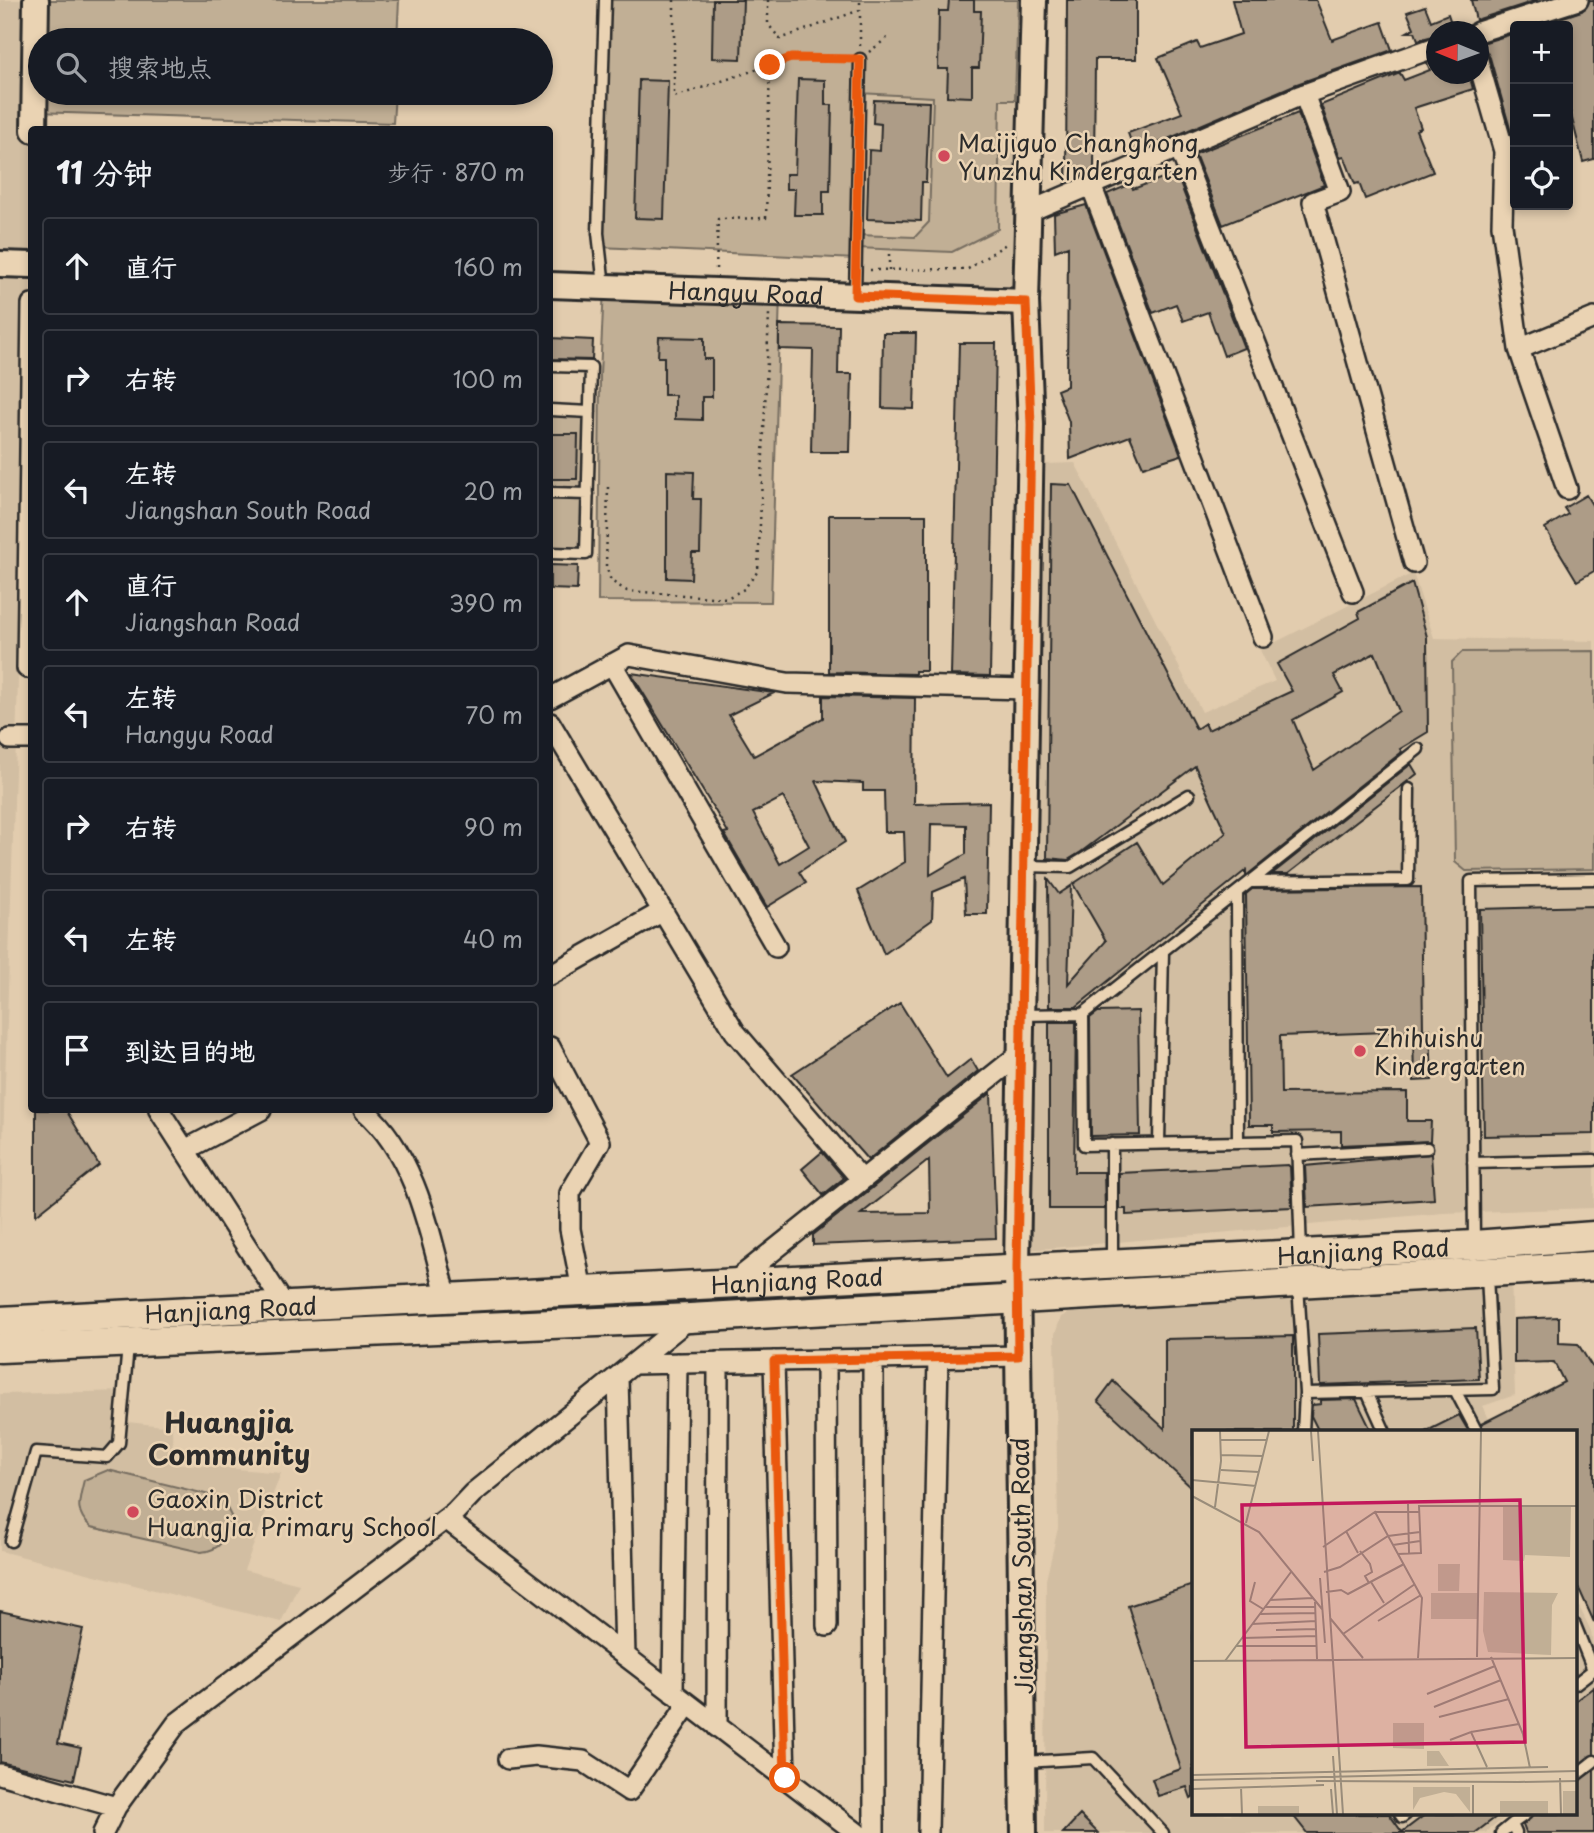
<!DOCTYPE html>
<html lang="zh">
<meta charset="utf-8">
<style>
:root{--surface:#171b24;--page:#242831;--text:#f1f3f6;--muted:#9ea1a6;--line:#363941}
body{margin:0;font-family:"Playpen Sans","LXGW WenKai TC",sans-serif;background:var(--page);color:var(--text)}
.controls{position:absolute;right:21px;top:21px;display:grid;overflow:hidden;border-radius:7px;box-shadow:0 4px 10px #0003}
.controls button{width:63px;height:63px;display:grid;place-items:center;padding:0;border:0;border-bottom:2px solid var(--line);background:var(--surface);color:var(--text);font:35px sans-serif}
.compass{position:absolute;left:1426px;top:21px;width:63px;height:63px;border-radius:50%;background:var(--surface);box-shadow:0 4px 10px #0003;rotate:271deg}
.stop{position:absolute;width:21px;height:21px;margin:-16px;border:5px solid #ea580c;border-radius:50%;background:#fff}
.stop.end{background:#ea580c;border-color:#fff;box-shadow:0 2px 7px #0008}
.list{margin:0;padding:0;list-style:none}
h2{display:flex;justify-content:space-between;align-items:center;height:91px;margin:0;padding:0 28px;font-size:30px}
h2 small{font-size:23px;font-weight:400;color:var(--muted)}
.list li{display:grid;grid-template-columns:46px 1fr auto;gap:21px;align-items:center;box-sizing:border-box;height:98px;margin:0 14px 14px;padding:0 14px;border:2px solid var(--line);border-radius:7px}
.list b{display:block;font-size:26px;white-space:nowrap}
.list p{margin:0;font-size:23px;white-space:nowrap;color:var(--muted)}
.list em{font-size:23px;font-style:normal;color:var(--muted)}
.icon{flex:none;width:38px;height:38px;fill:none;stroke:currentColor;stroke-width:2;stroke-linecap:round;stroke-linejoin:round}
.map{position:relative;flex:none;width:1594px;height:1833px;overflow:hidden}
.search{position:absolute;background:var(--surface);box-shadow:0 4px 10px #0003;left:28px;top:28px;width:525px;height:77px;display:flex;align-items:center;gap:18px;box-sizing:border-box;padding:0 24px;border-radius:38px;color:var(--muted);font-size:26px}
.panel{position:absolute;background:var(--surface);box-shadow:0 4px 10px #0003;left:28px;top:126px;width:525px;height:987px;border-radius:7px}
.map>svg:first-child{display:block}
.built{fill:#d2bea2}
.green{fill:#c1af95;stroke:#766d60;stroke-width:2;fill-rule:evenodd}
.building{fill:#ad9c87;stroke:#2b2b2b;stroke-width:2;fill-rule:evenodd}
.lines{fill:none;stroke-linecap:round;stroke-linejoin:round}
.service-casing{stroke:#2b2b2b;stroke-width:15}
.minor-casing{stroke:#2b2b2b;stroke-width:24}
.tertiary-casing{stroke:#2b2b2b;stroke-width:30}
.secondary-casing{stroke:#2b2b2b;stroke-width:33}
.path{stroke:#2b2b2b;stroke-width:2.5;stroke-dasharray:2 5;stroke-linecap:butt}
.service{stroke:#ead3b3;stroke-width:10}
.minor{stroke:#ead3b3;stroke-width:19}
.tertiary{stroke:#ead3b3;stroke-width:24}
.secondary{stroke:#ead3b3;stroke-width:28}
.route{stroke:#ea580c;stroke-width:9}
.poi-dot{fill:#d1495b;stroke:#ead3b3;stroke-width:2.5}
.labels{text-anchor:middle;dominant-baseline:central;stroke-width:5;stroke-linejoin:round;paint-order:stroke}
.poi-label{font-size:24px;fill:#2b2b2b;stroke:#ead3b3;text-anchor:start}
.street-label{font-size:24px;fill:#2b2b2b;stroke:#ead3b3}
.quarter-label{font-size:28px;font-weight:bold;fill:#2b2b2b;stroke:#ead3b3}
.inset-road{fill:none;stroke:#998c7a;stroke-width:2}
.view{fill:#c2185b;fill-opacity:0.15;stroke:#c2185b;stroke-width:3.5}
.inset-edge{fill:none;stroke:#2b2b2b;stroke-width:3.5}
</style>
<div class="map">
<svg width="1594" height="1833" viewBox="0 0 1594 1833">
<rect width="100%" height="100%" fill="#e2ccae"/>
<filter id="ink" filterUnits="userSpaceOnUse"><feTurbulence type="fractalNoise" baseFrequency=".0143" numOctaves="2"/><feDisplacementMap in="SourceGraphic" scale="14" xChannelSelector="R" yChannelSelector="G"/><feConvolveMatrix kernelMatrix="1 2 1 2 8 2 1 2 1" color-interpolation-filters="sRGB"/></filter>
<g filter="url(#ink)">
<!-- built -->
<path class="built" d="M0,0H36L31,279L0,1237Z
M859,93L1031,100L1026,302L855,296Z
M1075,463L1202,712L1275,681L1260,650L1413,573L1434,638L1594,641V1208L1443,1213L1028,1250L1046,464Z
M1511,1277L1515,1395L1483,1406L1495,1432H1193V1814H1510L1485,1833H1045L1046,1580L1058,1528L1055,1334L1061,1317L1082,1306Z
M128,1391V1422L172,1427L173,1463L281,1473L244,1570L299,1584L281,1622L0,1551V1394Z
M1575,1598L1591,1631L1594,1652V1749L1575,1764Z"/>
<!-- green -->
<path class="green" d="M36,0H399L397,40H40V93H395L393,123L34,112Z
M605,0H1018L1015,100H1000L998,229L952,252L857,248L856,259L600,247ZM859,93L933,97L929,222L915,237L857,235Z
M604,287L780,293L771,602L598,601L600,375Z
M550,410L590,412L586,554L550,553Z
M1594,651V869L1466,871L1455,862L1452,662L1462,652Z
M108,1470L222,1498L231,1516C225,1537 224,1550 201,1552L91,1527C74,1512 79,1501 84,1480Z"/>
<!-- building -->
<path class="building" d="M713,0H743L741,59L712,58Z
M949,0H974V11H981L979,68H972V97L947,96L948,69H938L939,11H948Z
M1067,0H1136V59H1095L1094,169L1066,182Z
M1232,0H1316L1332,40L1382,22L1392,50L1294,85L1135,153L1128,133L1182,113L1158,58L1197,42L1200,48L1241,34Z
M1471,0H1538L1476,20Z
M1590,0H1594V159L1583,162L1568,103V26H1536L1582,11Z
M1425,6L1431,21L1448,14L1454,32H1437V35L1418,40L1415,32H1407L1414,28L1407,12Z
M1512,34L1515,44V146L1490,58L1482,43Z
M1437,60V74H1469L1473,89L1414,108L1421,128L1416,130L1433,172L1365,199L1359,183L1355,184L1344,156L1340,157L1321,105L1400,73L1404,80L1430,70L1427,63Z
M798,79L825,80V105H832L830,191H823V215H794L795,189H786V174H795Z
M639,80L668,81L664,219L635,218Z
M874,100L929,102L926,182H922L921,221L867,219L869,150L880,151L881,124L873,123Z
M1298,113L1324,185L1223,225L1195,154Z
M1176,173L1244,348L1224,356L1208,312L1183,321L1176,304L1153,313L1107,194L1131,184L1133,189Z
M1086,205L1181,455L1143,467L1130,436L1070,459L1069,422L1057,390L1067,386L1068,246L1055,251L1054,214Z
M779,325L839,326L838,374H852L850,452H811L813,350L779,349Z
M883,333H916L914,409L882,408Z
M659,337L704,338V359H712V397H702V420L675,419V395H664V357H658Z
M550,338L593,340L592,360L550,359Z
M959,343H996L990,676L951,675Z
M550,434H578L577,479H550Z
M667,471L694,472L693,499H701L700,553H692L691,579L667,578Z
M1051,484L1071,485L1196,729L1205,723L1208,730L1292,691L1277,664L1360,618L1358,612L1412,583L1427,637L1428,732L1400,749L1402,752L1246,876V870L1076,1007H1049L1048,879L1059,894L1071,886L1068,984L1106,941L1073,884L1137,842L1163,885L1226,833L1195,766L1081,852L1068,860L1047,858ZM1375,653L1399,711L1314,770L1293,720L1343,692L1334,675Z
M1586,495L1594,508V571L1577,581L1545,528L1568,514L1564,508Z
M829,515H926V671H915V674L829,672Z
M550,565L578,566L577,590L550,589Z
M631,673L774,693L729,715L754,756L823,718V696L915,698L914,804L989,802L987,914H966L964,879L933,892L932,920L884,954L858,891L905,862L904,832H885L884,791H863V783L816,781L845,842L799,872L806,883L767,907L724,833L728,832ZM783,797L809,846L780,864L753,813ZM931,824L966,825V854L930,875Z
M1411,764L1417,774L1288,874H1272Z
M1421,887L1423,1030L1430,1029L1432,1080L1414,1081L1413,1031L1280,1036L1281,1093L1407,1092V1121H1431L1430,1141L1341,1145V1131L1273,1132V1125H1249L1246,894L1252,889Z
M1594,906V1134L1484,1136L1480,909Z
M900,1003L947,1078L971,1059L978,1071L868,1160L792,1074Z
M1138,1011L1140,1135L1091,1136L1090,1018L1098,1012Z
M1049,1022H1076L1074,1172H1104L1105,1209H1049Z
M991,1093L996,1238L813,1245V1235ZM929,1160L930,1213L861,1214Z
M36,1110H66L99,1165L36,1215Z
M822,1152L844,1178L823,1195L802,1169Z
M1431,1154L1434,1199L1307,1207L1305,1166Z
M1288,1165L1290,1167L1292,1207L1126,1215V1209H1119V1173Z
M1559,1317V1343L1578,1344L1594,1370V1622L1575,1580V1432H1484L1481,1424L1564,1382L1554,1362L1514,1363V1319Z
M1476,1328L1479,1379L1320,1385L1318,1334Z
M1293,1336V1432H1193V1489L1098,1401L1113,1381L1165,1429V1339Z
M1356,1399L1372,1432H1319L1311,1416L1312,1405L1321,1404V1400Z
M1459,1415L1469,1432H1425Z
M1193,1585V1797L1191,1798L1187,1787L1158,1796L1152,1779L1181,1769L1128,1606Z
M0,1611L83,1629L58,1743L81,1748L74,1780L0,1762Z
M1594,1687V1754L1575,1767V1701Z
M1594,1770V1833H1526L1523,1825L1533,1814H1575V1783Z
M1292,1814H1389L1402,1832L1426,1814H1500L1475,1833H1307Z
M1080,1815L1098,1833H1063Z"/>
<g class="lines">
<!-- service casing -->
<g class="service-casing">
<path id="service" d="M604,286L598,233L605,0
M855,296L860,59
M550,366L591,367L586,554L550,553
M550,410L590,412
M550,493L588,494
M1024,866L1070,867L1189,795
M1251,882L1408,880L1409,789
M1237,893L1238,1142
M1021,1015L1083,1014
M1159,1143L1163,951
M1112,1144V1262
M1297,1155L1427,1148
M1473,1163L1594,1160
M1474,1244L1471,881L1594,879
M1301,1253L1297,1141L1084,1145L1083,1014L1418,749
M1298,1285L1305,1393
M1455,1390L1477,1432
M1367,1392L1385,1432
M1303,1432L1305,1393L1493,1389L1487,1276
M11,1541L36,1452L107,1457L119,1443L128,1346
M1575,1625L1593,1670L1575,1684
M1024,1762L1093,1758L1163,1833
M1575,1776L1594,1761
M1400,1814L1402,1817L1406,1814
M1501,1833L1512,1824
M1516,1833L1512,1824L1526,1814"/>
</g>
<!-- minor casing -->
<g class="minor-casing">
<path id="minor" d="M1478,32L1578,0
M1478,61L1504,151L1502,225L1519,349
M1304,94L1340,192L1313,202L1414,563
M1179,147L1353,592
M1091,185L1263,637
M1028,212L1299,96L1436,47
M32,304L27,668H32
M1567,489L1519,349L1594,318
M612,664L776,947
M550,698L629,655L787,683L1026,689
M550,723L735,1032L862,1180
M10,739H32
M550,975L663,911
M550,1047L600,1142L570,1193V1229L582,1290
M159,1110L285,1306
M364,1110C416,1155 430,1234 447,1298
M185,1150L261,1110
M734,1282L1020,1054
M873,1359L874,1833
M826,1360L827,1626
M774,1361L785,1778
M634,1364L1019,1356
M618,1377L625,1656
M446,1519L857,1833
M673,1693L677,1363
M717,1727L718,1362
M508,1759L536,1756L583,1761L629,1791L688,1704
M0,1774L116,1807
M103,1833L116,1807L177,1723L455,1512L473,1493L690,1318
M928,1833L938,1358"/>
</g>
<!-- tertiary casing -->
<g class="tertiary-casing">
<g id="tertiary">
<path d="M34,130L36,0"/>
<path d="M0,264L32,265"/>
<path id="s1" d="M550,285L1026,302"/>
<path d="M1024,1833L1017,1267L1031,425L1026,302L1034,0"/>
</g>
</g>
<!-- secondary casing -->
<g class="secondary-casing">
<g id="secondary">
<path id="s2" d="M0,1321L1474,1245L1594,1236"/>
<path d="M0,1348L690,1318L1594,1266"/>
</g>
</g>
<!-- path -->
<path class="path" d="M674,0V97L791,58L848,59
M768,0V24L780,39L860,10
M860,46V0
M869,52L891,35
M716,269L718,219L766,218L770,65
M870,270L968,269L1006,244
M889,270V249
M608,487L606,566L611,581L627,591L727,598L744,589L758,571L769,314"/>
<!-- service -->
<use href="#service" class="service"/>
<!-- minor -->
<use href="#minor" class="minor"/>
<!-- tertiary -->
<use href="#tertiary" class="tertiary"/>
<!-- secondary -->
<use href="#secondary" class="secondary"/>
</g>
</g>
<g class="lines" filter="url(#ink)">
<!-- route -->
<path class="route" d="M770,65L791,58L860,59L855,296L1026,302L1031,425L1017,1267L1018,1356L774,1361L785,1778"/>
</g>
<!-- markers -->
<g class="poi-dot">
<circle cx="944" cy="156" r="7"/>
<circle cx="1360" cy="1051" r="7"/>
<circle cx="133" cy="1512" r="7"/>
</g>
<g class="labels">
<!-- poi labels -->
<g class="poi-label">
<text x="958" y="142">Maijiguo Changhong<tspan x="958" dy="28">Yunzhu Kindergarten</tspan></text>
<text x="1374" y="1037">Zhihuishu<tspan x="1374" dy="28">Kindergarten</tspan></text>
<text x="147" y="1498">Gaoxin District<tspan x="147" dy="28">Huangjia Primary School</tspan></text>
</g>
<!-- street labels -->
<g class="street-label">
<text stroke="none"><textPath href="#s1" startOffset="196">Hangyu Road</textPath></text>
<text stroke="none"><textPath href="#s2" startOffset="1365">Hanjiang Road</textPath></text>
<text stroke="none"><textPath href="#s2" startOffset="798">Hanjiang Road</textPath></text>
<text stroke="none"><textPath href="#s2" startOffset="231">Hanjiang Road</textPath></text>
<text transform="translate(1021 1566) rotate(-91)">Jiangshan South Road</text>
</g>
<!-- quarter labels -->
<g class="quarter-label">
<text x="229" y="1421">Huangjia<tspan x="229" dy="32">Community</tspan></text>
</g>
</g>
<!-- overview -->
<g transform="translate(1192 1430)">
<rect width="385" height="385" fill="#e2ccae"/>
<path d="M311,76H379L378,127L333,125L332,131L311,130ZM246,134H268L267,161H246ZM292,162L366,163L360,175L359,225L296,222L291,201ZM239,163H286V189H239ZM232,293V319L201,318V293ZM235,321H247L257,336H235ZM221,357H278V382L264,364L252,362L228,368L221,380ZM371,361H385V384H371ZM308,371H356V384H308ZM66,376H107V384H66Z" fill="#c1af95"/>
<path class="inset-road" d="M119,1L121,31M126,1L151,384M28,10H74M29,25L71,26M29,40L67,42M0,50L64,56M0,66L67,102L130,179M216,74L217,123M23,77L29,31L28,1M183,82H227M54,93L77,1M154,101L166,123M201,115L228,111M131,117L183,82L230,168L226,228M168,121L178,134L180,142L173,146L177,153M206,124L229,123L227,76H385M132,142L148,137L196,106L228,102M128,148L133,213M63,152L58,171L71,179M179,152L192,173M134,162L149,160L156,164L212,134M78,170L121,168M123,172L125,229M73,177H123M68,184L123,183M138,188L171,228M186,191L229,165M60,194L124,191M84,200L124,199M151,204L223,154M50,208L124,206M44,216H125M285,227L289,1M299,227L331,304L338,338M0,231L385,228M33,231L99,142M235,264L303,236M242,277L309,250M247,287L317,269M279,302L327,294M258,310L279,302L295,337M141,326L145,384M0,345L356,337M368,348L369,384M0,350L385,341M124,351L330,352M326,352L385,351M281,355V384M49,357L50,384M0,359L132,355M139,359L141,384"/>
<path class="view" d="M328,70L333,312L54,317L50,75Z"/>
<rect width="385" height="385" class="inset-edge"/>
</g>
</svg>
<div class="controls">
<button>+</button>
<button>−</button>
<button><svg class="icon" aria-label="locate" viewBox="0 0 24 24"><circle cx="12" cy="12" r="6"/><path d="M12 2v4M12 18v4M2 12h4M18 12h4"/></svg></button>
</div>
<svg class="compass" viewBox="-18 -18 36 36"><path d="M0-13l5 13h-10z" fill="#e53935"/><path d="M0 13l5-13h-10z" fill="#9ea1a6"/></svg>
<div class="stop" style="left:785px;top:1778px"></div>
<div class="stop end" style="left:770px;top:65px"></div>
<div class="search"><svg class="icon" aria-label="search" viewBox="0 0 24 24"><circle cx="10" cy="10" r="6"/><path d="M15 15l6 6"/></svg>搜索地点</div>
<section class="panel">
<h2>11 分钟<small>步行 · 870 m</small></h2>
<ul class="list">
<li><svg class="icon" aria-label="ahead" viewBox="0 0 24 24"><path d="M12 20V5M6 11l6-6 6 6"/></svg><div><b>直行</b></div><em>160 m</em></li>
<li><svg class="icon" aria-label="right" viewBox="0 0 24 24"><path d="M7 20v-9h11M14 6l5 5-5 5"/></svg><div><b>右转</b></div><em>100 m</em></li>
<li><svg class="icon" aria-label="left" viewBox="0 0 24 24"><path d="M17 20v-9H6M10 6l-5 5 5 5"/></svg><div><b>左转</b><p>Jiangshan South Road</p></div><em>20 m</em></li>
<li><svg class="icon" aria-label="ahead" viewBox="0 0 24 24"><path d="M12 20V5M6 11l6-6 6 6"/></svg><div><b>直行</b><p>Jiangshan Road</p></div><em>390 m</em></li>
<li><svg class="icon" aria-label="left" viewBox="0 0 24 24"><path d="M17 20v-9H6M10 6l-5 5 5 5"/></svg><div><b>左转</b><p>Hangyu Road</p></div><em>70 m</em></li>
<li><svg class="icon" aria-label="right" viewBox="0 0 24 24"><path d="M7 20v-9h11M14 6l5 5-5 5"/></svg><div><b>右转</b></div><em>90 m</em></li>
<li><svg class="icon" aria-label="left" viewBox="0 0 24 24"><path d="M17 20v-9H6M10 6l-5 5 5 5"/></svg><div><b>左转</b></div><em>40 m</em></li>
<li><svg class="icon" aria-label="arrive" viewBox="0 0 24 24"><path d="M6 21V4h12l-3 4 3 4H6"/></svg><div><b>到达目的地</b></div></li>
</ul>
</section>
</div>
